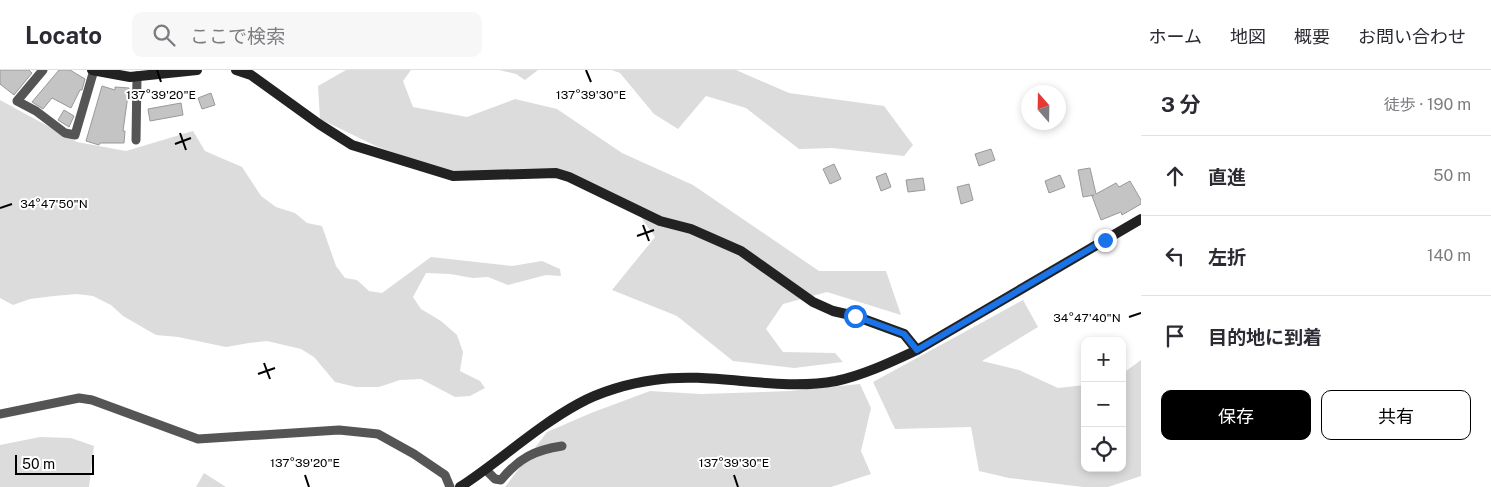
<!DOCTYPE html>
<html lang="ja">
<meta charset="utf-8">
<style>
:root{--surface:#fff;--page:#f7f7f7;--text:#2b2b33;--muted:#7c7c81;--line:#e1e1e2;--accent:#000}
body{margin:0;font-family:"Public Sans","Noto Sans JP",sans-serif;background:var(--page);color:var(--text)}
.controls{position:absolute;right:15px;bottom:15px;display:grid;overflow:hidden;border-radius:10px;box-shadow:0 2px 8px #0003}
.controls button{width:45px;height:45px;display:grid;place-items:center;padding:0;border:0;border-bottom:1px solid var(--line);background:var(--surface);color:var(--text);font:25px sans-serif}
.compass{position:absolute;left:1021px;top:15px;width:45px;height:45px;border-radius:50%;background:var(--surface);box-shadow:0 2px 8px #0003;rotate:340deg}
.scale{position:absolute;left:15px;bottom:12px;width:79px;box-sizing:border-box;padding-left:5px;border:2px solid #000;border-top:0;font-size:14px;line-height:18px;white-space:nowrap;color:#000;-webkit-text-stroke:4px #fff;paint-order:stroke}
.stop{position:absolute;width:15px;height:15px;margin:-11px;border:4px solid #1a73e8;border-radius:50%;background:#fff}
.stop.end{background:#1a73e8;border-color:#fff;box-shadow:0 1px 5px #0008}
.list{margin:0;padding:0;list-style:none}
h2{display:flex;justify-content:space-between;align-items:center;height:65px;margin:0;padding:0 20px;font-size:21px}
h2 small{font-size:16px;font-weight:400;color:var(--muted)}
.list li{display:grid;grid-template-columns:32px 1fr auto;gap:15px;align-items:center;box-sizing:border-box;height:80px;padding:0 20px;border-top:1px solid var(--line)}
.list b{display:block;font-size:19px;white-space:nowrap}
.list em{font-size:16px;font-style:normal;color:var(--muted)}
.actions{display:flex;gap:10px;padding:15px 20px}
.actions a{flex:1;padding:11px 0;border:1px solid var(--accent);border-radius:10px;text-align:center;font-size:18px;color:var(--accent)}
.actions .main{background:var(--accent);color:#fff}
.icon{flex:none;width:28px;height:28px;fill:none;stroke:currentColor;stroke-width:2;stroke-linecap:round;stroke-linejoin:round}
.map{position:relative;flex:none;width:1141px;height:417px;overflow:hidden}
header{display:flex;align-items:center;gap:30px;box-sizing:border-box;height:70px;padding:0 25px;background:var(--surface);border-bottom:1px solid var(--line)}
header strong{font-size:24px}
nav{display:flex;gap:28px;margin-inline-start:auto;font-size:18px}
.search{width:350px;height:45px;background:var(--page);display:flex;align-items:center;gap:12px;box-sizing:border-box;padding:0 18px;border-radius:10px;color:var(--muted);font-size:19px}
main{display:flex}
aside{flex:1;background:var(--surface)}
.map>svg:first-child{display:block}
.green{fill:#dcdcdc}
.building{fill:#c4c4c4;stroke:#999}
.lines{fill:none;stroke-linecap:round;stroke-linejoin:round}
.street{stroke:#555;stroke-width:9}
.secondary{stroke:#222;stroke-width:10}
.route{stroke:#1a73e8;stroke-width:6}
.ticks{fill:none;stroke:#000;stroke-width:2}
.ticks-label{font-size:12px;text-anchor:middle;fill:#000;stroke:#fff;stroke-width:4;stroke-linejoin:round;paint-order:stroke}
</style>
<header>
<strong>Locato</strong>
<div class="search"><svg class="icon" aria-label="search" viewBox="0 0 24 24"><circle cx="10" cy="10" r="6"/><path d="M15 15l6 6"/></svg>ここで検索</div>
<nav><a>ホーム</a><a>地図</a><a>概要</a><a>お問い合わせ</a></nav>
</header>
<main>
<div class="map">
<svg width="1141" height="417" viewBox="0 0 1141 417">
<rect width="100%" height="100%" fill="#fff"/>
<!-- green -->
<path class="green" d="M346,0H411L403,11L413,37L467,47L515,29L557,39L622,83L693,115L819,201H886L901,245L827,222L783,234L766,259L783,282L835,283L843,292L794,298L733,291L677,246L612,220L655,167L637,142L560,99L454,104L378,77L320,49L318,16Z
M499,0H538L525,10L516,4Z
M612,0H736L789,23L884,36L913,75L904,86L832,78L799,79L746,38L706,26L678,59L654,44L620,3Z
M0,30L77,72L126,81L193,61L205,81L242,97L261,126L276,137L295,143L307,153L322,156L336,196L345,208L357,210L369,221L382,223L431,187L512,196L542,191L560,199L561,206L546,205L508,215L488,207L473,208L450,204L426,203L413,227L421,239L441,251L457,265L463,282L460,301L480,311L485,318L470,326L455,327L421,309L400,310L379,317H356L335,312L314,287L301,279L267,271L249,273L226,277L178,267L156,265L123,246L111,235L93,226L77,224L54,226L30,229L13,235L0,228Z
M1023,230L1038,257L982,291L1019,300L1058,318L1085,315V398H1122V304L1141,290V406L1108,417H1083L1009,408L979,401L971,357L895,359L873,312Z
M860,314L871,338L861,381L871,404L831,417H505L547,362L591,343L650,321L701,324L790,321Z
M40,367L71,368L94,376L89,417H0V375Z
M204,403L226,417H196Z"/>
<!-- building -->
<path class="building" d="M0,0H29L32,3L14,25L0,14Z
M59,0H70L85,9L82,20H80L71,38L52,28L43,39L32,32Z
M102,16L115,20V17L129,18L123,61H125L124,73H100L99,75L86,71Z
M211,23L215,35L202,39L198,28Z
M181,33L183,45L150,51L148,39Z
M64,40L74,46L69,57L58,50Z
M991,79L995,90L979,96L975,84Z
M834,94L841,109L830,114L823,99Z
M1090,98L1096,124L1116,113L1119,117L1130,111L1141,130V134L1122,145L1121,142L1101,150L1092,126L1094,125L1083,127L1078,100Z
M886,103L891,117L881,121L876,107Z
M1060,105L1065,117L1049,123L1045,111Z
M923,108L925,120L908,122L906,110Z
M969,114L973,130L961,134L957,117Z"/>
<g class="lines">
<!-- street -->
<path class="street" d="M43,0L17,31L36,41L65,63L75,65L94,0
M136,70L137,6
M0,344L79,328L92,330L198,369L339,360L378,364L414,384L445,405L450,417
M486,400L495,409L501,410C519,388 535,380 562,376"/>
<!-- secondary -->
<path class="secondary" d="M92,0L130,7L197,0
M236,0L251,5L319,54L352,75L453,106L556,103L569,107L660,151L691,159L741,181L813,232L833,241L855,246L904,264L917,280
M460,417C500,391 536,357 578,334C599,322 630,313 654,310C714,301 775,322 836,311C864,305 891,292 917,280L1141,149"/>
</g>
<g class="lines">
<!-- route -->
<path class="route" d="M855,246L904,264L917,280L1105,170"/>
</g>
<!-- ticks -->
<path class="ticks" d="M157,0L161,12M586,0L591,12M180,63L186,80M175,74L191,68M0,138L12,134M643,155L649,171M637,166L654,160M1129,247L1141,243M264,293L270,309M258,304L275,298M305,405L309,417M734,405L738,417"/>
<g class="ticks-label">
<text x="161" y="29">137°39'20"E</text>
<text x="591" y="29">137°39'30"E</text>
<text x="54" y="138">34°47'50"N</text>
<text x="1087" y="252">34°47'40"N</text>
<text x="305" y="397">137°39'20"E</text>
<text x="734" y="397">137°39'30"E</text>
</g>
</svg>
<div class="controls">
<button>+</button>
<button>−</button>
<button><svg class="icon" aria-label="locate" viewBox="0 0 24 24"><circle cx="12" cy="12" r="6"/><path d="M12 2v4M12 18v4M2 12h4M18 12h4"/></svg></button>
</div>
<svg class="compass" viewBox="-18 -18 36 36"><path d="M0-13l5 13h-10z" fill="#e53935"/><path d="M0 13l5-13h-10z" fill="#7c7c81"/></svg>
<div class="scale">50 m</div>
<div class="stop" style="left:855px;top:246px"></div>
<div class="stop end" style="left:1105px;top:170px"></div>
</div>
<aside>
<h2>3 分<small>徒歩 · 190 m</small></h2>
<ul class="list">
<li><svg class="icon" aria-label="ahead" viewBox="0 0 24 24"><path d="M12 20V5M6 11l6-6 6 6"/></svg><div><b>直進</b></div><em>50 m</em></li>
<li><svg class="icon" aria-label="left" viewBox="0 0 24 24"><path d="M17 20v-9H6M10 6l-5 5 5 5"/></svg><div><b>左折</b></div><em>140 m</em></li>
<li><svg class="icon" aria-label="arrive" viewBox="0 0 24 24"><path d="M6 21V4h12l-3 4 3 4H6"/></svg><div><b>目的地に到着</b></div></li>
</ul>
<div class="actions"><a class="main">保存</a><a>共有</a></div>
</aside>
</main>
